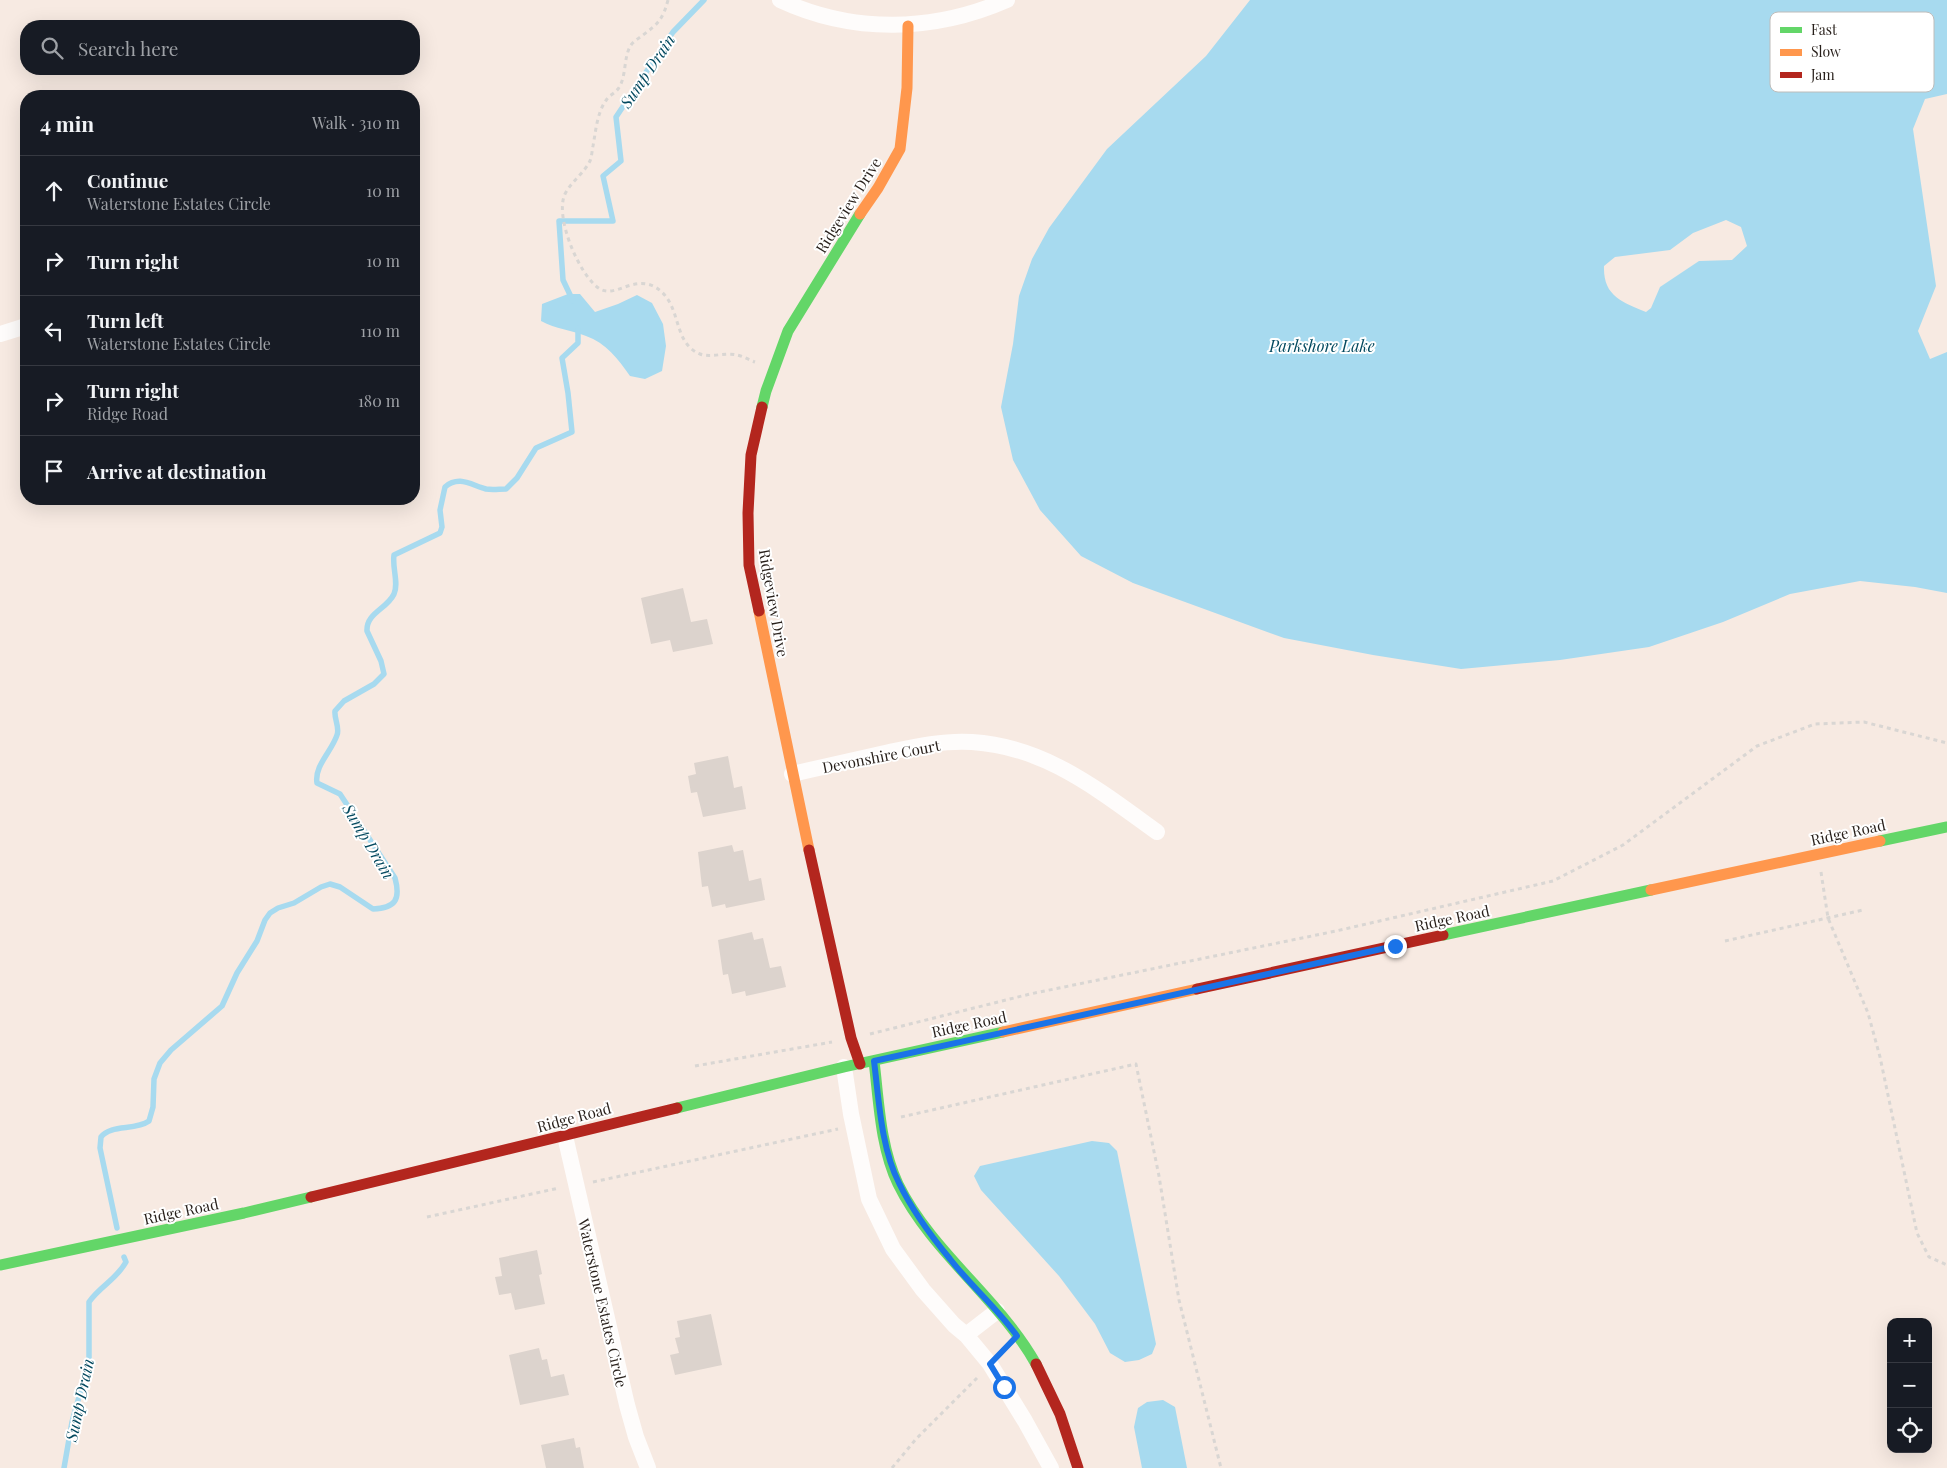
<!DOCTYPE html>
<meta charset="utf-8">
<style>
:root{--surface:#171b24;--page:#242831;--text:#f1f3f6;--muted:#9ea1a6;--line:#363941}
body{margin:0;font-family:"Playfair Display",serif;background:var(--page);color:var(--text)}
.controls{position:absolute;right:15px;bottom:15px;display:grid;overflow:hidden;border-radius:10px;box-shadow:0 5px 20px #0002}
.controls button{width:45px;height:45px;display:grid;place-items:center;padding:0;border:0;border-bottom:1px solid var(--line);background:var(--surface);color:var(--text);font:25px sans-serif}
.stop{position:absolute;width:15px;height:15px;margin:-11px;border:4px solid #1a73e8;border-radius:50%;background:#fff}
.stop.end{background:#1a73e8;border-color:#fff;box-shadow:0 1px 5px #0008}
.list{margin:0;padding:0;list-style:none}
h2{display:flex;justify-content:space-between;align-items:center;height:65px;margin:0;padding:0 20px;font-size:21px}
h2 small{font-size:16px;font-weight:400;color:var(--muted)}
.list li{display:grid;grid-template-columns:32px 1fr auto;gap:15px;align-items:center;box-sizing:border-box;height:70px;padding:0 20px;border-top:1px solid var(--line)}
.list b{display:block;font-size:19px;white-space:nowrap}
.list p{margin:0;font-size:16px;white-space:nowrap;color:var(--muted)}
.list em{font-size:16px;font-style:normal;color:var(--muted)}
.icon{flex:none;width:28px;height:28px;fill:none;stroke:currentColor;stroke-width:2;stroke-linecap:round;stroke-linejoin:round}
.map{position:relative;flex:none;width:1947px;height:1468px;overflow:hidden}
.search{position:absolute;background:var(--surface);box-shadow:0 5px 20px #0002;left:20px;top:20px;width:400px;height:55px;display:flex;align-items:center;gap:12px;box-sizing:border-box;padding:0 18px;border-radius:20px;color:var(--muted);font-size:19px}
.panel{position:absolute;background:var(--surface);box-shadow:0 5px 20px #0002;left:20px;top:90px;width:400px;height:415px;border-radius:20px}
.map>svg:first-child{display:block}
.water{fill:#a7daef;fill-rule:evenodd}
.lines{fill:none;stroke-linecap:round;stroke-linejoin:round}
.stream{stroke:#a7daef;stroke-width:5.5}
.building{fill:#dcd3cd}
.path{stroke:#d9d6d3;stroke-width:3;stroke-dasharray:4 4;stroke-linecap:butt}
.street{stroke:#fefcfb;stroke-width:16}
.fast{stroke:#63d668;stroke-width:11}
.slow{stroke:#ff974d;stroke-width:11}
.jam{stroke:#b3261e;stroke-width:11}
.route{stroke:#1a73e8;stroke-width:6}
.labels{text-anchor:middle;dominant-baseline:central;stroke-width:4;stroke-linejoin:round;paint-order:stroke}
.street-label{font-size:15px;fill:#271f1a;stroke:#fff}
.water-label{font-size:16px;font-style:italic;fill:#03495f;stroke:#fff}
.key{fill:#fff;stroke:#bebcba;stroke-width:1}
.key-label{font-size:14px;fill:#271f1a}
</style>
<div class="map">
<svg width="1947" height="1468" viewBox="0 0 1947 1468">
<rect width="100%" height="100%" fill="#f7eae2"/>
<!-- water -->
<path class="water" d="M1250,0H1947V94L1925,99L1913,129L1936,286L1918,331L1930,359L1947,352V593L1915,587L1860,581L1790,594L1723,622L1649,647L1560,660L1461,669L1373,655L1284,638L1133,583L1081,556L1040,510L1013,460L1001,407L1013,344L1019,296L1032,259L1049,228L1107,149L1206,56ZM1726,220L1741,227L1747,246L1732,260L1699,261L1660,287L1651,308L1646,312C1622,302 1603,296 1604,266L1615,257L1670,250L1693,233Z
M568,294H580L595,312L618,304L637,295L652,303L663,324L666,346L662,371L645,379L630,376C618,359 606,343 586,336C571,330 556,329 541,321L542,304Z
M1092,1141L1109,1143L1117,1151L1156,1344L1152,1354L1139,1360L1125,1362L1110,1353L1095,1324L1059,1276L981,1190L974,1176L980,1166Z
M1163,1400L1175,1407L1187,1468H1142L1134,1427L1138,1408L1147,1402Z"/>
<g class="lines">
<!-- stream -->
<path class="stream" d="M573,301L563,280L559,221H613L603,176L621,161L616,117L673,32L704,0
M117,1228L100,1148L101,1137C111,1124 135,1131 149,1121L153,1107L154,1079L160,1063L171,1050L222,1006L237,973L257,941L265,920L270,913L278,908L294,903L321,887L330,884L340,887L373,909C395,908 401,900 395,878L340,794L317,783C314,766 332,751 337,735C340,728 334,719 335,711L344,701L374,684L384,674L381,661L367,631C366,613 387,609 394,594C399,583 392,568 394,555L440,533L442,527L440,510L445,487C459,475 471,485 486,489C493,490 499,489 506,489L517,478L536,448L572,432L568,393L562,358L578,343V328
M64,1468L72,1422L89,1361V1302C100,1286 116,1280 126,1262L124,1257"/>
</g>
<!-- building -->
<path class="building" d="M683,588L691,622L707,619L713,644L673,652L670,640L651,644L641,598Z
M728,756L734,788L742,786L746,809L703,817L697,792L691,793L688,776L696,774L694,763Z
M732,845L734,852L743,850L749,881L761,878L765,900L726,908L725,904L712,907L708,886L702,887L698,852Z
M752,932L754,940L763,938L770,968L781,966L786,987L746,996L745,991L732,994L728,974L723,975L718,940Z
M537,1250L542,1274L539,1275L545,1304L515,1310L511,1293L499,1295L495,1277L502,1276L499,1258Z
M711,1314L722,1365L675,1375L670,1355L679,1353L675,1338L680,1337L677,1321Z
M539,1348L542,1360L547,1359L551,1377L564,1374L569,1395L520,1405L509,1355Z
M574,1438L576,1448L580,1447L584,1468H546L541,1445Z"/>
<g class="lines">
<!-- path -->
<path class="path" d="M668,0C663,19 658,24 643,35C639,38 634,41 631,45C623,57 627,77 618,89C615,93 610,95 607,99C597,112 596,130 593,146C592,150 592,156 590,161C584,173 571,182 565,194C554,217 580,277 600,289C616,298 633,275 655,287C683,303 671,342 700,354C710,358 726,352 737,355C743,356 749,360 755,362
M1821,872L1828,918L1868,1013L1880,1057L1917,1233L1929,1257L1947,1265
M1725,941L1863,910
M870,1034L1030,994L1336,931L1553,881L1623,845L1757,746L1815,724L1864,722L1947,743
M695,1066L832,1042
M901,1117L1136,1064L1159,1176L1179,1300L1221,1468
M593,1182L838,1129
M427,1217L559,1188
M892,1468L916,1439L977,1378"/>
<!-- street -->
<path class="street" d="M780,0C853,34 934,32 1007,0
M0,334L26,326
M792,774C823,767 854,760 885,753C913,747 943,740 972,742C1002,744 1032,753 1059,767C1094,785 1125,809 1157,832
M844,1067L851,1114L869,1199L893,1249L923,1290L954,1325L966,1335L990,1364L1025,1421L1051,1468
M565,1136L627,1405L636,1437L648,1468
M966,1335L997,1311"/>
<!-- fast -->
<path class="fast" d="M762,407L766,391L788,331L860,214
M1880,841L1947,827
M1443,935L1651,890
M874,1061C879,1102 880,1146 898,1184C932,1253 999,1298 1036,1364
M677,1108L844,1067L1003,1032
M0,1265L244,1213L311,1197"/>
<!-- slow -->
<path class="slow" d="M860,214L878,188L900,149L907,88L908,26
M759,611L809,850
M1651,890L1880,841
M1003,1032L1197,989"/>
<!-- jam -->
<path class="jam" d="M759,611L749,565L748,513L751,455L762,407
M809,850L851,1038L860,1064
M1197,989L1443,935
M311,1197L677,1108
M1036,1364L1060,1414L1078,1468"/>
</g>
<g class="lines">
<!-- route -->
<path class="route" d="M1004,1387L990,1364L1017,1336C997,1308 971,1286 950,1259C931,1236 912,1210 899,1183C881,1148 879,1100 874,1061L1395,946"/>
</g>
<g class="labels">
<!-- street labels -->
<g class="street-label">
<text transform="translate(848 205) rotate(-58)">Ridgeview Drive</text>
<text transform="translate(774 603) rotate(80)">Ridgeview Drive</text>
<text transform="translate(881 756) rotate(-11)">Devonshire Court</text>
<text transform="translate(1848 832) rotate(-12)">Ridge Road</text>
<text transform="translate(1452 918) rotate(-12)">Ridge Road</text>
<text transform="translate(969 1024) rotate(-12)">Ridge Road</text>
<text transform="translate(574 1117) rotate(-15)">Ridge Road</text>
<text transform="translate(181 1211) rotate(-12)">Ridge Road</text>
<text transform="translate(603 1303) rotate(77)">Waterstone Estates Circle</text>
</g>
<!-- water labels -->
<g class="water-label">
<text transform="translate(647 71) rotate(-56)">Sump Drain</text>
<text x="1322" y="345">Parkshore Lake</text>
<text transform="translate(369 841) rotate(59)">Sump Drain</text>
<text transform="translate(79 1400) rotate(-78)">Sump Drain</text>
</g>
</g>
<!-- legend -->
<rect x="1770" y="12" width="164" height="80" rx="8" class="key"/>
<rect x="1780" y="27" width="22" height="6" fill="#63d668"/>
<rect x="1780" y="49" width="22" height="7" fill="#ff974d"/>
<rect x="1780" y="72" width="22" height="6" fill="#b3261e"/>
<g class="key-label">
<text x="1811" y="35">Fast</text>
<text x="1811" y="57">Slow</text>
<text x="1811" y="80">Jam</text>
</g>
</svg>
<div class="controls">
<button>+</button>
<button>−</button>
<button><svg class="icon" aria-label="locate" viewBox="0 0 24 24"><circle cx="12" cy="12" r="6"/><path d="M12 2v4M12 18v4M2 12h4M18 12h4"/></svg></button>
</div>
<div class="stop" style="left:1004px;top:1387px"></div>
<div class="stop end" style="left:1395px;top:946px"></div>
<div class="search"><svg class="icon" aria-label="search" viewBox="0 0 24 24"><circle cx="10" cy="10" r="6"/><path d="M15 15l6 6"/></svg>Search here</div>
<section class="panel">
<h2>4 min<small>Walk · 310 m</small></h2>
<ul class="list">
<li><svg class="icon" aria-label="ahead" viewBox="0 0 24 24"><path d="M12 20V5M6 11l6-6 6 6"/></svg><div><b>Continue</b><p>Waterstone Estates Circle</p></div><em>10 m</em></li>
<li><svg class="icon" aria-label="right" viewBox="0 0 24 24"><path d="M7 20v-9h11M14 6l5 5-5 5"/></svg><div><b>Turn right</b></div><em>10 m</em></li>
<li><svg class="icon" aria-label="left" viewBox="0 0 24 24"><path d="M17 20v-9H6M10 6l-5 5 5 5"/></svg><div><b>Turn left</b><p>Waterstone Estates Circle</p></div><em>110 m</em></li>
<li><svg class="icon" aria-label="right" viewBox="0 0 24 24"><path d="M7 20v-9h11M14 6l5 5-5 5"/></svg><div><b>Turn right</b><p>Ridge Road</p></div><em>180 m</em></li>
<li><svg class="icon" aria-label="arrive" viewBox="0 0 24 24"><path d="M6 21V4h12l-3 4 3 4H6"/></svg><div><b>Arrive at destination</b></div></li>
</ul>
</section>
</div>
